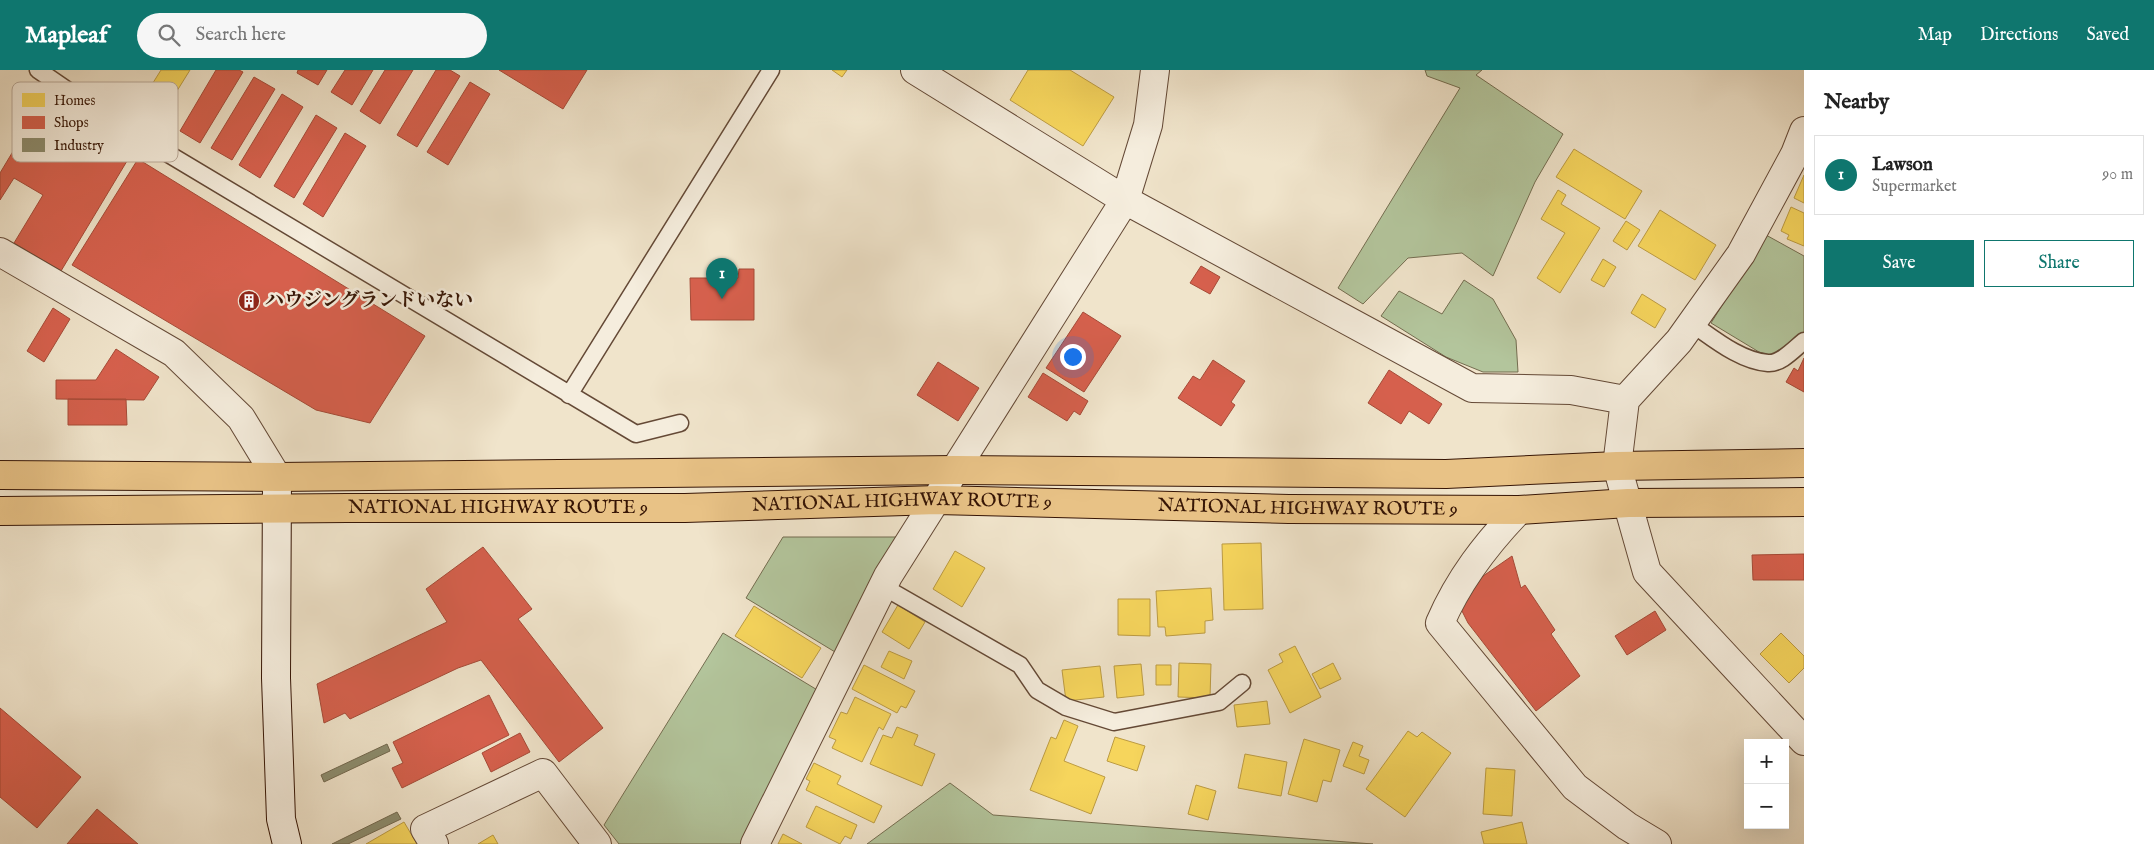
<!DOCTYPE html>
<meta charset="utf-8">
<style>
:root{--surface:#fff;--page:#f6f6f6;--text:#222;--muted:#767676;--line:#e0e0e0;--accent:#0f766e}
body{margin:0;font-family:"IM FELL English","Noto Serif JP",serif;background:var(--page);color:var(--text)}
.controls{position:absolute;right:15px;bottom:15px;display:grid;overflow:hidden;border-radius:0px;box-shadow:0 5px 20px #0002}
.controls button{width:45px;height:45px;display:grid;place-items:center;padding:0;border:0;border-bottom:1px solid var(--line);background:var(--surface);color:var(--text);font:25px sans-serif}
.you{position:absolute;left:1072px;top:286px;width:18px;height:18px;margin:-12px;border:4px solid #fff;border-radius:50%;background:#1a73e8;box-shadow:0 0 0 8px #1a73e833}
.badge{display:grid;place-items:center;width:32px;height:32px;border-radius:50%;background:var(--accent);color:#fff;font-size:16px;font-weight:700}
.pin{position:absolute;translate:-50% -41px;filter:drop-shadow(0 1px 2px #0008)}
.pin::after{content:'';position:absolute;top:26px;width:18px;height:15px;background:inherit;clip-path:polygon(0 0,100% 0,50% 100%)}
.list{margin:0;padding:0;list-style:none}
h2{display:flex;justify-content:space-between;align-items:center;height:65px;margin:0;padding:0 20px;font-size:21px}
h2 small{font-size:16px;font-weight:400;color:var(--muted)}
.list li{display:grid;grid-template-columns:32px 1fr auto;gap:15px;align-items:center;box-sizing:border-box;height:80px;margin:0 10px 10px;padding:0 10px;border:1px solid var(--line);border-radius:0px}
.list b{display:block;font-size:19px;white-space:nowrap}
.list p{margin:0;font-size:16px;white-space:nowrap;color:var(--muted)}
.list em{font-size:16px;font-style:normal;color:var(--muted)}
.actions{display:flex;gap:10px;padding:15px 20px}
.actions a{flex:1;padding:11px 0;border:1px solid var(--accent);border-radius:0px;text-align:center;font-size:18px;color:var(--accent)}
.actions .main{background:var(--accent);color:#fff}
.icon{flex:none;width:28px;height:28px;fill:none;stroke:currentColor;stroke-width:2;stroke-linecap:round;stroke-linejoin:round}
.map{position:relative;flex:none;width:1804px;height:774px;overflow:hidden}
header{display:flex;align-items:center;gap:30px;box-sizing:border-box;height:70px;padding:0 25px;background:var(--accent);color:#fff}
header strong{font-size:24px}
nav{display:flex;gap:28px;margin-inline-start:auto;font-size:18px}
.search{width:350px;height:45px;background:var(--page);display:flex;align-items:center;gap:12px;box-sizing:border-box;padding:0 18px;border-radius:28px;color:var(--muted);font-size:19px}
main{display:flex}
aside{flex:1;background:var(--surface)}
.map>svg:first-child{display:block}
.green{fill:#b3c59c;stroke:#746d50}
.homes{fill:#f6d55c;stroke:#bc9b42}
.shops{fill:#d6604d;stroke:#a64a37}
.industry{fill:#8c8c6e;stroke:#72684e}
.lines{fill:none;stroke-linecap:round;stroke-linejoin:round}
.service-casing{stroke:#644936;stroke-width:19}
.minor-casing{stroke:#644936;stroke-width:30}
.tertiary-casing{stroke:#644936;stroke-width:30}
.secondary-casing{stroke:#361505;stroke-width:30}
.trunk-casing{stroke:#361505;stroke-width:30}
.service{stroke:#f5eddd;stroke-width:16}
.minor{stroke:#f5eddd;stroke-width:28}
.tertiary{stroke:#f5eddd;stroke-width:28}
.secondary{stroke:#f5eddd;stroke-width:28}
.trunk{stroke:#e8c286;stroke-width:28}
.labels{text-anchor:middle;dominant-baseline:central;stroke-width:5;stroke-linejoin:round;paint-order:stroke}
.poi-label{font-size:19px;font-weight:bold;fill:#361505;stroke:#f5eddd;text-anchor:start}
.street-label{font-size:19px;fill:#361505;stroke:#f5eddd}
.key{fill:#f5eddd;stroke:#bcac9c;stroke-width:1}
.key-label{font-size:14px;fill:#361505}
</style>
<header>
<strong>Mapleaf</strong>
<div class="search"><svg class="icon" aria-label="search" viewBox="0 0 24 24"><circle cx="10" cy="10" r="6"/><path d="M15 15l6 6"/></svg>Search here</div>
<nav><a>Map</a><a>Directions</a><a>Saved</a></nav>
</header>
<main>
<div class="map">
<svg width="1804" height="774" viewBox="0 0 1804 774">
<rect width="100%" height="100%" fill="#f0e4cb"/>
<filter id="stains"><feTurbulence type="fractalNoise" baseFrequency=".004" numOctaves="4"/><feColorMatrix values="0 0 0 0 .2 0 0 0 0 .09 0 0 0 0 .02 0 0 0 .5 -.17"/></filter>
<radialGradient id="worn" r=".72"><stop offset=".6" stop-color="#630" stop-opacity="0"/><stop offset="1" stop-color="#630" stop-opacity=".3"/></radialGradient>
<!-- green -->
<path class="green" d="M1425,0H1482L1476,5L1563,64L1535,112L1493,206L1462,183L1408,188L1363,234L1338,218L1460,18L1427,6Z
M1766,165L1804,186V263L1772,286L1759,282L1711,253Z
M1464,210L1493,229L1516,270L1518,302H1483L1446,287L1381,246L1399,221L1442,244Z
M783,467H897L840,585L746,528Z
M723,563L819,621L746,774H619L604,755Z
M950,713L993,745L1373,774H867Z"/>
<!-- homes -->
<path class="homes" d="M161,0H190L167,37L146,24Z
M832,0H847L842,7Z
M1028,0H1070L1114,27L1083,76L1010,30Z
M1574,79L1642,121L1625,149L1556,107Z
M1804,105V133L1794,128Z
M1558,120L1566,125L1561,134L1600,158L1560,223L1537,208L1565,163L1541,149Z
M1791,137L1804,143V176L1787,169L1789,165L1781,161Z
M1660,140L1716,175L1695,210L1638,176Z
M1626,151L1640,160L1627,180L1613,171Z
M1603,189L1616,197L1604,217L1591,210Z
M1642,224L1666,239L1655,258L1631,243Z
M1261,473L1263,539L1224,540L1222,474Z
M955,481L985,498L962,537L933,519Z
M1211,518L1213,550L1205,551V563L1166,566L1165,557H1158L1156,521Z
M1118,529H1150V566L1118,565Z
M898,535L925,552L909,579L882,562Z
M754,536L821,578L802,608L735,566Z
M1781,563L1804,586V598L1789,613L1760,584Z
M1295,576L1321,627L1290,643L1268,600L1283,592L1279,584Z
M889,581L912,591L904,609L881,597Z
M1179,593L1211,594L1210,628L1178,627Z
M1333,593L1341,609L1320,619L1312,604Z
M1141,594L1144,625L1117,628L1114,596Z
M864,595L915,621L906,638L901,636L897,643L852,619Z
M1156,595H1171V615H1156Z
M1100,596L1104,627L1066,631L1062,600Z
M855,627L891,644L883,660L879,657L862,692L832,678L836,670L829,667L841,642L847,644Z
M1267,631L1270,654L1237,657L1234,635Z
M1064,650L1078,656L1064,691L1105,707L1091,744L1030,720L1051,667L1056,669Z
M897,657L918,665L914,675L935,684L922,716L870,694L883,665L892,668Z
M1408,661L1417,667L1422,662L1451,683L1405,747L1366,719Z
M1115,667L1145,676L1137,701L1107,691Z
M1304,669L1340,680L1331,712L1323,710L1317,732L1288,724Z
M1353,672L1363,676L1359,686L1369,690L1364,704L1343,696Z
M1245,684L1287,692L1281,726L1238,718Z
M814,693L841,706L837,714L882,736L874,753L806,720L810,711L806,709Z
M1486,698L1515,700L1512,746L1483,744Z
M1196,715L1216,721L1208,750L1188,744Z
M816,736L857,755L851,769L845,766L840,774L806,757Z
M404,752L417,774H366Z
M1522,752L1527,774H1484L1481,762Z
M783,764L802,774H778Z
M493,765L498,774H478Z"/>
<!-- shops -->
<path class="shops" d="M216,0H239L243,2L200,73L180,61Z
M298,0H327L318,15L297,3Z
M345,0H373L352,35L331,22Z
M385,0H413L380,54L360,41Z
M436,0H450L460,6L417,77L397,65Z
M499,0H587L563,39Z
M254,7L275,19L232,90L211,78Z
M470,12L490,24L448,95L427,82Z
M282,24L303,37L260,108L239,95Z
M45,28L133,81L61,201L14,173L43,125L14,108L0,130V103Z
M316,45L337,58L294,128L274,116Z
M345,63L366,76L323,147L303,134Z
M138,89L425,266L370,353L316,340L72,195Z
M1201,196L1220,207L1210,224L1190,213Z
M739,199H754V250H691L690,208H738Z
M53,238L70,249L44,292L27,281Z
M1083,242L1121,266L1084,322L1046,298Z
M116,279L159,307L144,330L56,329V310H96Z
M1804,288V322L1786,312L1794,298L1798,301Z
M1213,290L1245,311L1231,332L1235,335L1221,356L1178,328L1193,306L1200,310Z
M938,292L979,318L958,351L917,325Z
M1389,300L1442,334L1429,354L1409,341L1401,354L1368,333Z
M1043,303L1088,331L1080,345L1074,341L1067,351L1028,327Z
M68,329H126L127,355H68Z
M483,477L532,539L518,549L603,658L559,692L481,590L458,598L350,649L345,643L324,653L317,614L447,552L426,519Z
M1804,484V510H1753L1752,485Z
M1512,486L1521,518L1525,515L1555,560L1551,564L1580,606L1536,641L1468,553L1461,539L1473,513Z
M1655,541L1666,560L1627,585L1615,566Z
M489,625L509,665L402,718L392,698L403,693L393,672Z
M0,638L81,707L37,758L0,727Z
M520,663L530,682L491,702L482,683Z
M97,739L138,774H67Z"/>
<!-- industry -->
<path class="industry" d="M387,674L390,681L324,712L321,705Z
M397,742L401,749L348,774H332Z"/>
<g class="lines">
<!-- service casing -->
<g class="service-casing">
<path id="service" d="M38,0L105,46L636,364L680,353
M1691,253C1713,268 1740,291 1768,293C1781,294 1794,279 1804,271
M569,325L771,0
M882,516L1020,595L1037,620L1066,637L1114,652L1219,632L1242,613"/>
</g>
<!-- minor casing -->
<g class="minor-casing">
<path id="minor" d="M915,0L1125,130L1472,318L1571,320L1625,330
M1804,61L1795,84L1741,184L1679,271L1625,330L1617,396L1647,502L1804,671
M1519,440C1486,474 1459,509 1440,553L1575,717L1627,756L1657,774
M434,774L425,759L543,703L597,774
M755,774L888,506L1125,130L1148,55L1155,0"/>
</g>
<!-- tertiary casing -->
<g class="tertiary-casing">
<path id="tertiary" d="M0,182L174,283L241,348L277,407"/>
</g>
<!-- secondary casing -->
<g class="secondary-casing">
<path id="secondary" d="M277,407L276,608L281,749L287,774"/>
</g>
<!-- trunk casing -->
<g class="trunk-casing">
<g id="trunk">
<path d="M0,405L277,407L956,400L1446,404L1617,396L1804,393"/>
<path id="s1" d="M0,441L347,438H685L937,430L1289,439L1519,440L1628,433L1804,432"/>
</g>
</g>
<!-- service -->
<use href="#service" class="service"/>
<!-- minor -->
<use href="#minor" class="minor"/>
<!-- tertiary -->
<use href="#tertiary" class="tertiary"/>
<!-- secondary -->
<use href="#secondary" class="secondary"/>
<!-- trunk -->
<use href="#trunk" class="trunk"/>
</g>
<!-- icons -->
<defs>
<g id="building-disc" transform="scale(1.125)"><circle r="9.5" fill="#8f2418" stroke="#f5eddd"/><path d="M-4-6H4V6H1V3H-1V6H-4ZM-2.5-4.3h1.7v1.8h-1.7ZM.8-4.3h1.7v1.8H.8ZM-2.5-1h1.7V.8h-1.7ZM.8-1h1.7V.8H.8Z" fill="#fff"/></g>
</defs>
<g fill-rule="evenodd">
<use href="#building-disc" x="249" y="231"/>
</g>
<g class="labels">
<!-- poi labels -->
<g class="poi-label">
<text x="265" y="231">ハウジングランドいない</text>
</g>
<!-- street labels -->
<g class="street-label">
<text stroke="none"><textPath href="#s1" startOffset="902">NATIONAL HIGHWAY ROUTE 9</textPath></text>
<text stroke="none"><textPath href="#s1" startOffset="1308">NATIONAL HIGHWAY ROUTE 9</textPath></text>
<text stroke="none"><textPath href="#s1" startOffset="498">NATIONAL HIGHWAY ROUTE 9</textPath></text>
</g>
</g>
<!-- legend -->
<rect x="12" y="12" width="166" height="80" rx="8" class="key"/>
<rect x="22" y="23" width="23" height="14" fill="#f6d55c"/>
<rect x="22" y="46" width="23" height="13" fill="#d6604d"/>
<rect x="22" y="68" width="23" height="14" fill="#8c8c6e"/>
<g class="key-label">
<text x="54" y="35">Homes</text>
<text x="54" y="57">Shops</text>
<text x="54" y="80">Industry</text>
</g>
<rect width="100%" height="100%" filter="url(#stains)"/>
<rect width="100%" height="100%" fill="url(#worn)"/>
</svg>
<div class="controls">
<button>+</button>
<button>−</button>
</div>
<div class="you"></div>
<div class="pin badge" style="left:722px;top:229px">1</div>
</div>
<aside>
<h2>Nearby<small></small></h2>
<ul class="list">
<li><span class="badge">1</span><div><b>Lawson</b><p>Supermarket</p></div><em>90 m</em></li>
</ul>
<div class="actions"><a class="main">Save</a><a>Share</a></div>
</aside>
</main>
